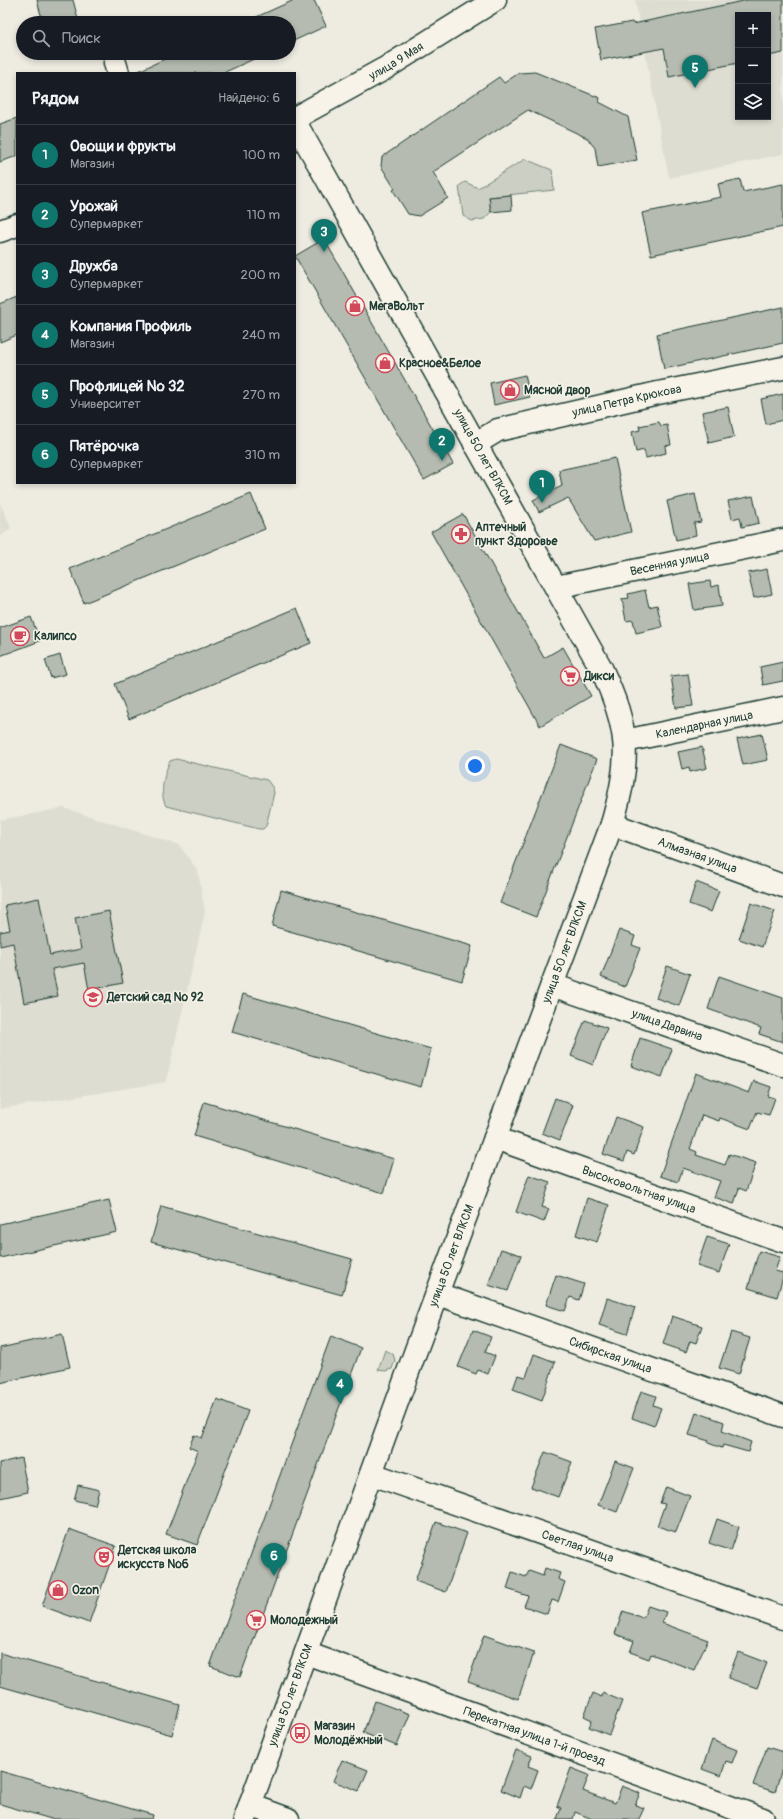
<!DOCTYPE html>
<html lang="ru">
<meta charset="utf-8">
<style>
:root{--surface:#171b24;--page:#20242c;--text:#f1f3f6;--muted:#9ea1a6;--line:#363941;--accent:#0f766e}
body{margin:0;font-family:Pangolin,sans-serif;background:var(--page);color:var(--text)}
.controls{position:absolute;right:12px;top:12px;display:grid;overflow:hidden;border-radius:0px;box-shadow:0 2px 6px #0003}
.controls button{width:36px;height:36px;display:grid;place-items:center;padding:0;border:0;border-bottom:1px solid var(--line);background:var(--surface);color:var(--text);font:20px sans-serif}
.you{position:absolute;left:475px;top:766px;width:14px;height:14px;margin:-10px;border:3px solid #fff;border-radius:50%;background:#1a73e8;box-shadow:0 0 0 6px #1a73e833}
.badge{display:grid;place-items:center;width:26px;height:26px;border-radius:50%;background:var(--accent);color:#fff;font-size:13px;font-weight:700}
.pin{position:absolute;translate:-50% -33px;filter:drop-shadow(0 1px 2px #0008)}
.pin::after{content:'';position:absolute;top:21px;width:14px;height:12px;background:inherit;clip-path:polygon(0 0,100% 0,50% 100%)}
.list{margin:0;padding:0;list-style:none}
h2{display:flex;justify-content:space-between;align-items:center;height:52px;margin:0;padding:0 16px;font-size:17px}
h2 small{font-size:13px;font-weight:400;color:var(--muted)}
.list li{display:grid;grid-template-columns:26px 1fr auto;gap:12px;align-items:center;box-sizing:border-box;height:60px;padding:0 16px;border-top:1px solid var(--line)}
.list b{display:block;font-size:15px;white-space:nowrap}
.list p{margin:0;font-size:13px;white-space:nowrap;color:var(--muted)}
.list em{font-size:13px;font-style:normal;color:var(--muted)}
.icon{flex:none;width:22px;height:22px;fill:none;stroke:currentColor;stroke-width:2;stroke-linecap:round;stroke-linejoin:round}
.map{position:relative;flex:none;width:783px;height:1819px;overflow:hidden}
.search{position:absolute;background:var(--surface);box-shadow:0 2px 6px #0003;left:16px;top:16px;width:280px;height:44px;display:flex;align-items:center;gap:10px;box-sizing:border-box;padding:0 14px;border-radius:22px;color:var(--muted);font-size:15px}
.panel{position:absolute;background:var(--surface);box-shadow:0 2px 6px #0003;left:16px;top:72px;width:280px;height:412px;border-radius:0px}
.map>svg:first-child{display:block}
.built{fill:#ddddd2;fill-rule:evenodd}
.green{fill:#cccfc4;stroke:#76867c}
.building{fill:#b5bbb0;stroke:#1f3d34}
.lines{fill:none;stroke-linecap:round;stroke-linejoin:round}
.minor-casing{stroke:#1f3d34;stroke-width:25}
.major-casing{stroke:#1f3d34;stroke-width:25}
.minor{stroke:#f7f3e8;stroke-width:22}
.major{stroke:#f7f3e8;stroke-width:22}
.labels{text-anchor:middle;dominant-baseline:central;stroke-width:3;stroke-linejoin:round;paint-order:stroke}
.street-label{font-size:12px;fill:#1f3d34;stroke:#f7f3e8}
.poi-label{font-size:12px;font-weight:bold;fill:#1f3d34;stroke:#f7f3e8;text-anchor:start}
</style>
<div class="map">
<svg width="783" height="1819" viewBox="0 0 783 1819">
<rect width="100%" height="100%" fill="#eeece1"/>
<filter id="ink" filterUnits="userSpaceOnUse"><feTurbulence type="fractalNoise" baseFrequency=".025" numOctaves="2"/><feDisplacementMap in="SourceGraphic" scale="8" xChannelSelector="R" yChannelSelector="G"/><feConvolveMatrix kernelMatrix="1 2 1 2 8 2 1 2 1" color-interpolation-filters="sRGB"/></filter>
<g filter="url(#ink)">
<!-- built -->
<path class="built" d="M635,0H783V154L669,178ZM738,15H768V117H738Z
M0,503L11,528L0,537Z
M64,808L179,845L198,871L205,912L166,1082L0,1109V820Z"/>
<!-- green -->
<path class="green" d="M525,159L552,170L554,190L489,197L491,212L484,219L472,221L463,216L459,186L465,182L478,188Z
M176,759L267,780L273,788L274,793L266,826L263,829H259L166,806C159,794 164,773 170,761Z
M385,1350L393,1354L395,1360L392,1369L385,1371L378,1370Z"/>
<!-- building -->
<path class="building" d="M37,0H73L79,23H43Z
M294,0H314L326,26L289,43V23H243Z
M748,0H783V53L768,56V15H738V63L669,77L664,48L601,60L595,29L632,22L633,24Z
M178,53H267L223,73H134Z
M535,72L600,98L599,102L628,117L637,160L598,167L595,148L587,138L528,110L433,172L448,198L419,216L408,214L393,190L395,189L381,166L382,157L499,77L504,83L519,73Z
M17,118V156L0,162V124Z
M740,179L743,192L783,184V227L651,255L642,213L721,197L718,184Z
M511,195L512,210L491,212L489,197Z
M324,239L453,464L424,480L295,256Z
M17,297V335L0,342V304Z
M783,307V343L664,369L657,334Z
M525,375L530,397L494,405L490,383Z
M783,394V420L766,424L761,399Z
M728,407L734,437L709,443L702,412Z
M659,422L661,426L667,425L671,445L665,446L666,453L646,458L644,450L636,452L632,432L640,430L639,426Z
M615,458L631,532L594,541L568,498L539,512L533,500L562,486L559,470Z
M251,494L265,529L84,603L70,569Z
M695,494L701,522L694,523L696,535L676,540L667,501Z
M753,496L759,523L742,527L740,517L732,519L728,501Z
M463,514L544,658L563,647L591,696L540,726L431,532Z
M767,569L772,594L754,598L748,573Z
M710,581L711,587L719,585L722,606L694,610L689,584Z
M645,590L649,607L657,605L662,627L636,633L633,620L626,621L622,599L629,598L628,594Z
M297,608L311,643L129,719L115,684Z
M31,617L40,641L0,656V628Z
M60,655L66,674L51,678L45,660Z
M783,662V681L763,685L760,667Z
M688,674L693,706L676,708L671,676Z
M762,734L768,760L743,765L737,739Z
M561,745L597,759L536,917L500,903Z
M702,747L707,768L690,772L689,767L682,769L678,752Z
M696,882L719,891L711,912L689,904Z
M281,890L472,946L462,981L272,926Z
M39,898L50,955L81,949L75,918L109,911L123,983L89,990L84,963L52,969L58,996L24,1003L13,943L0,946V932L10,930L5,905Z
M751,903L775,911L762,947L739,939Z
M619,930L635,936L632,945L640,948L625,987L601,977Z
M667,966L690,974L679,1006L656,998Z
M719,976L783,998V1042L759,1034L761,1028L708,1009Z
M243,994L431,1049L421,1087L232,1032Z
M585,1020L607,1028L593,1065L571,1056Z
M640,1038L672,1049L662,1077L631,1066Z
M696,1073L749,1093L754,1081L771,1087L768,1096L775,1098L769,1115L757,1112L750,1129L720,1118L719,1121L702,1115L690,1149L697,1152L696,1155L725,1165L729,1154L756,1163L746,1191L739,1188L734,1204L714,1197L720,1181L683,1168L678,1182L660,1176Z
M555,1098L573,1105L560,1140L542,1133Z
M204,1102L394,1159L384,1193L194,1136Z
M616,1117L644,1127L634,1155L627,1152L624,1161L603,1154Z
M529,1175L550,1182L542,1207L549,1209L544,1222L516,1212Z
M587,1198L609,1205L597,1242L576,1235Z
M109,1200L117,1232L0,1258V1224Z
M161,1206L352,1259L342,1295L151,1242Z
M707,1237L729,1244L719,1273L697,1266Z
M501,1249L521,1255L508,1291L488,1285Z
M759,1251L780,1257L775,1271L783,1273V1277L777,1297L748,1288Z
M556,1275L584,1284L579,1300L570,1297L565,1311L546,1305Z
M607,1298L635,1307L627,1334L599,1325Z
M672,1316L702,1326L696,1343L690,1341L686,1352L663,1344Z
M473,1330L491,1337L485,1352L495,1356L488,1374L478,1370L476,1374L458,1367Z
M731,1332L750,1338L739,1374L719,1368Z
M62,1334L70,1367L0,1383V1348Z
M331,1336L361,1348L240,1677L210,1666Z
M534,1354L555,1362L542,1400L513,1389L518,1375L526,1377Z
M641,1391L656,1396L653,1405L661,1408L654,1426L632,1418Z
M217,1399L248,1411L197,1545L166,1534L198,1451L189,1447L194,1435L202,1438Z
M696,1412L724,1422L722,1431L751,1442L748,1452L723,1445L722,1448L708,1443L709,1441L689,1435Z
M545,1452L572,1462L558,1497L531,1487Z
M21,1458L28,1492L0,1498V1463Z
M615,1461L634,1468L617,1512L598,1505Z
M78,1485L99,1490L95,1505L74,1500Z
M666,1487L690,1496L676,1532L657,1526L665,1504L660,1503Z
M717,1519L739,1527L731,1551L709,1543Z
M436,1522L467,1533L446,1592L415,1581Z
M69,1529L116,1546L89,1623L42,1606Z
M545,1568L560,1573L558,1579L565,1582L558,1602L552,1600L547,1614L524,1606L528,1596L507,1589L512,1572L526,1577L529,1571L543,1576Z
M648,1606L666,1612L662,1623L708,1640L694,1670L651,1654L649,1659L630,1652L634,1641L615,1634L623,1611L643,1618Z
M484,1635L534,1653L518,1699L468,1681Z
M738,1652L767,1663L757,1688L728,1678Z
M0,1653L180,1705L172,1735L0,1686Z
M593,1693L602,1697L603,1693L622,1701L609,1735L589,1727L592,1720L584,1716Z
M375,1701L410,1714L397,1746L363,1733Z
M712,1740L737,1750L732,1763L726,1761L721,1776L702,1769Z
M767,1747L783,1752V1765L775,1792L753,1785Z
M516,1750L532,1756L528,1766L538,1770L531,1789L524,1786L520,1798L501,1790Z
M342,1760L368,1770L359,1791L333,1781Z
M571,1768L589,1775L583,1791L615,1803L622,1786L640,1793L635,1805L644,1808L639,1819H592L575,1812L573,1819H557L561,1808L557,1806Z
M0,1771L153,1815L152,1819H51L0,1804Z"/>
<g class="lines">
<!-- minor casing -->
<g class="minor-casing">
<g id="minor">
<path d="M115,63L118,73"/>
<path id="s1" d="M475,444L498,430L658,393L783,368"/>
<path id="s2" d="M556,587L783,540"/>
<path id="s3" d="M625,741L783,708"/>
<path id="s4" d="M612,824L783,886"/>
<path id="s5" d="M552,985L783,1065"/>
<path id="s6" d="M495,1138L783,1241"/>
<path id="s7" d="M438,1294L783,1416"/>
<path id="s8" d="M372,1474L783,1618"/>
<path id="s9" d="M306,1653L763,1819"/>
<path d="M250,1805L288,1819"/>
</g>
</g>
<!-- major casing -->
<g class="major-casing">
<g id="major">
<path id="s10" d="M295,118L384,69L495,0"/>
<path d="M0,231L17,225"/>
<path id="s11" d="M245,1819L416,1350L612,824C631,759 630,730 601,668L295,122"/>
</g>
</g>
<!-- minor -->
<use href="#minor" class="minor"/>
<!-- major -->
<use href="#major" class="major"/>
</g>
</g>
<!-- icons -->
<defs>
<g id="shop-ring" transform="scale(1)"><circle r="9.5" fill="#f7f3e8" stroke="#d1495b" stroke-width="1.5"/><path d="M-5-2.5h2.3a2.7 3.5 0 0 1 5.4 0H5L5.5 6h-11ZM-1.5-2.5h3a1.5 2.3 0 0 0-3 0Z" fill="#d1495b"/></g>
<g id="pharmacy-ring" transform="scale(1)"><circle r="9.5" fill="#f7f3e8" stroke="#d1495b" stroke-width="1.5"/><path d="M-2-6h4v4h4v4h-4v4h-4v-4h-4v-4h4Z" fill="#d1495b"/></g>
<g id="cafe-ring" transform="scale(1)"><circle r="9.5" fill="#f7f3e8" stroke="#d1495b" stroke-width="1.5"/><path d="M-5.5-4.5H6V0H3Q3 3.5 0 3.5H-2.5Q-5.5 3.5-5.5 0ZM3-3.2v2h1.7v-2ZM-6 4.5H4V6H-6Z" fill="#d1495b"/></g>
<g id="supermarket-ring" transform="scale(1)"><circle r="9.5" fill="#f7f3e8" stroke="#d1495b" stroke-width="1.5"/><path d="M-6-5.5h2.5l.6 2H6L4.5 2H-2.5L-4.4-4H-6ZM-1.5 3.2a1.3 1.3 0 1 0 .1 0ZM3 3.2a1.3 1.3 0 1 0 .1 0Z" fill="#d1495b"/></g>
<g id="school-ring" transform="scale(1)"><circle r="9.5" fill="#f7f3e8" stroke="#d1495b" stroke-width="1.5"/><path d="M0-5L7-2L0 1L-7-2ZM-4 1L0 2.5L4 1V4Q0 6-4 4Z" fill="#d1495b"/></g>
<g id="theatre-ring" transform="scale(1)"><circle r="9.5" fill="#f7f3e8" stroke="#d1495b" stroke-width="1.5"/><path d="M-5-5.5Q0-4 5-5.5V0Q5 5 0 6Q-5 5-5 0ZM-3.3-2.5H-1v1.5H-3.3ZM1-2.5H3.3v1.5H1ZM-2.8 1Q0 5.5 2.8 1Z" fill="#d1495b"/></g>
<g id="bus-ring" transform="scale(1)"><circle r="9.5" fill="#f7f3e8" stroke="#d1495b" stroke-width="1.5"/><path d="M-5-6H5V4H4V6H2V4H-2V6H-4V4H-5ZM-3.5-4V0h7V-4ZM-3.5 1.2v1.5H-2V1.2ZM2 1.2v1.5H3.5V1.2Z" fill="#d1495b"/></g>
</defs>
<g fill-rule="evenodd">
<use href="#shop-ring" x="355" y="306"/>
<use href="#shop-ring" x="385" y="363"/>
<use href="#shop-ring" x="510" y="390"/>
<use href="#pharmacy-ring" x="461" y="534"/>
<use href="#cafe-ring" x="20" y="636"/>
<use href="#supermarket-ring" x="570" y="676"/>
<use href="#school-ring" x="93" y="997"/>
<use href="#theatre-ring" x="104" y="1557"/>
<use href="#shop-ring" x="58" y="1590"/>
<use href="#supermarket-ring" x="256" y="1620"/>
<use href="#bus-ring" x="300" y="1733"/>
</g>
<g class="labels">
<!-- street labels -->
<g class="street-label">
<text stroke="none"><textPath href="#s10" startOffset="116">улица 9 Мая</textPath></text>
<text stroke="none"><textPath href="#s1" startOffset="159">улица Петра Крюкова</textPath></text>
<text transform="translate(483 457) rotate(61)">улица 50 лет ВЛКСМ</text>
<text stroke="none"><textPath href="#s2" startOffset="116">Весенняя улица</textPath></text>
<text stroke="none"><textPath href="#s3" startOffset="81">Календарная улица</textPath></text>
<text stroke="none"><textPath href="#s4" startOffset="91">Алмазная улица</textPath></text>
<text stroke="none"><textPath href="#s11" startOffset="924">улица 50 лет ВЛКСМ</textPath></text>
<text stroke="none"><textPath href="#s5" startOffset="122">улица Дарвина</textPath></text>
<text stroke="none"><textPath href="#s6" startOffset="153">Высоковольтная улица</textPath></text>
<text stroke="none"><textPath href="#s11" startOffset="600">улица 50 лет ВЛКСМ</textPath></text>
<text stroke="none"><textPath href="#s7" startOffset="183">Сибирская улица</textPath></text>
<text stroke="none"><textPath href="#s8" startOffset="218">Светлая улица</textPath></text>
<text stroke="none"><textPath href="#s11" startOffset="132">улица 50 лет ВЛКСМ</textPath></text>
<text stroke="none"><textPath href="#s9" startOffset="243">Перекатная улица 1-й проезд</textPath></text>
</g>
<!-- poi labels -->
<g class="poi-label">
<text x="369" y="306">МегаВольт</text>
<text x="399" y="363">Красное&amp;Белое</text>
<text x="524" y="390">Мясной двор</text>
<text x="475" y="527">Аптечный<tspan x="475" dy="14">пункт Здоровье</tspan></text>
<text x="34" y="636">Калипсо</text>
<text x="584" y="676">Дикси</text>
<text x="107" y="997">Детский сад № 92</text>
<text x="118" y="1550">Детская школа<tspan x="118" dy="14">искусств №6</tspan></text>
<text x="72" y="1590">Ozon</text>
<text x="270" y="1620">Молодежный</text>
<text x="314" y="1726">Магазин<tspan x="314" dy="14">Молодёжный</tspan></text>
</g>
</g>
</svg>
<div class="controls">
<button>+</button>
<button>−</button>
<button><svg class="icon" aria-label="layers" viewBox="0 0 24 24"><path d="M12 4l9 5-9 5-9-5zM3 14l9 5 9-5"/></svg></button>
</div>
<div class="you"></div>
<div class="pin badge" style="left:542px;top:503px">1</div>
<div class="pin badge" style="left:442px;top:461px">2</div>
<div class="pin badge" style="left:324px;top:252px">3</div>
<div class="pin badge" style="left:340px;top:1404px">4</div>
<div class="pin badge" style="left:695px;top:88px">5</div>
<div class="pin badge" style="left:274px;top:1576px">6</div>
<div class="search"><svg class="icon" aria-label="search" viewBox="0 0 24 24"><circle cx="10" cy="10" r="6"/><path d="M15 15l6 6"/></svg>Поиск</div>
<section class="panel">
<h2>Рядом<small>Найдено: 6</small></h2>
<ul class="list">
<li><span class="badge">1</span><div><b>Овощи и фрукты</b><p>Магазин</p></div><em>100 m</em></li>
<li><span class="badge">2</span><div><b>Урожай</b><p>Супермаркет</p></div><em>110 m</em></li>
<li><span class="badge">3</span><div><b>Дружба</b><p>Супермаркет</p></div><em>200 m</em></li>
<li><span class="badge">4</span><div><b>Компания Профиль</b><p>Магазин</p></div><em>240 m</em></li>
<li><span class="badge">5</span><div><b>Профлицей № 32</b><p>Университет</p></div><em>270 m</em></li>
<li><span class="badge">6</span><div><b>Пятёрочка</b><p>Супермаркет</p></div><em>310 m</em></li>
</ul>
</section>
</div>
